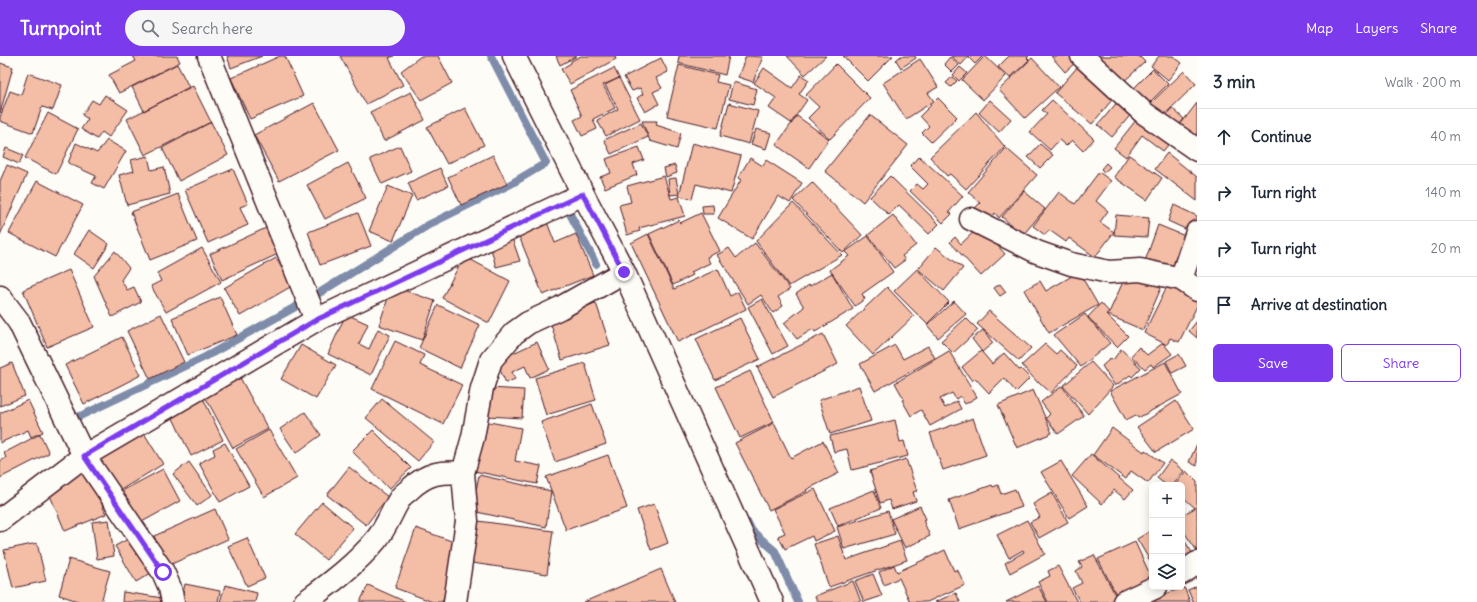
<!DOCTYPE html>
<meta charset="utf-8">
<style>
:root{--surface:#fff;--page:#f6f6f7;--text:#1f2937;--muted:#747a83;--line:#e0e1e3;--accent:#7c3aed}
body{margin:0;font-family:Delius,sans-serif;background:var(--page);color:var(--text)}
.controls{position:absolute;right:12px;bottom:12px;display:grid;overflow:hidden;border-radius:6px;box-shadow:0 2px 10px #0003}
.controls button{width:36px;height:36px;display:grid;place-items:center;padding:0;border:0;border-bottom:1px solid var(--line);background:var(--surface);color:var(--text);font:20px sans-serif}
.stop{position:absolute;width:12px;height:12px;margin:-9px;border:3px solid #7c3aed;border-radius:50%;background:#fff}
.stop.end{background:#7c3aed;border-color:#fff;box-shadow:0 1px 4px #0008}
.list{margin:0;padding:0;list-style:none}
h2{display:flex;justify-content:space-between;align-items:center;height:52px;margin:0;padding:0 16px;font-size:17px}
h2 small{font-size:13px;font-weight:400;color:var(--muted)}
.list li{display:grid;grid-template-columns:26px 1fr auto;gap:12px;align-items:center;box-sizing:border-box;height:56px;padding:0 16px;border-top:1px solid var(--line)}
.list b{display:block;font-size:15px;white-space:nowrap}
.list em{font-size:13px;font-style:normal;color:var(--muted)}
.actions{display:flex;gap:8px;padding:12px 16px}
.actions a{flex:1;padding:9px 0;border:1px solid var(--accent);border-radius:6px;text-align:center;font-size:14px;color:var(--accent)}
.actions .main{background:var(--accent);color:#fff}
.icon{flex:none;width:22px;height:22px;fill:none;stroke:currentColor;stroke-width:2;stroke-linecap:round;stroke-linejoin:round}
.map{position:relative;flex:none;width:1197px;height:546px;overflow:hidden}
header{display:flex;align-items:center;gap:24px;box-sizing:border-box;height:56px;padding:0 20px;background:var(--accent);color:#fff}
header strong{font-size:19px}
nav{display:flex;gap:22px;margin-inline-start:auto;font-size:14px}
.search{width:280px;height:36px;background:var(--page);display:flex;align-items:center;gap:10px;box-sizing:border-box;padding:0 14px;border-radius:22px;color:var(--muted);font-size:15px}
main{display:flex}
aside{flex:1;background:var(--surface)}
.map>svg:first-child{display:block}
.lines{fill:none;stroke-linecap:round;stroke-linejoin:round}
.stream{stroke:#7e8caa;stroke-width:8}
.building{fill:#f3bda6;stroke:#4a1f2b}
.minor-casing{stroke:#4a1f2b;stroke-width:25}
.minor{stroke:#fdfcf7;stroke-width:22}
.route{stroke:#7c3aed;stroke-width:5}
</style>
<header>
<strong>Turnpoint</strong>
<div class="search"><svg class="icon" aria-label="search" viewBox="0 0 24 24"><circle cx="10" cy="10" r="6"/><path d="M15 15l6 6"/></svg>Search here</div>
<nav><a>Map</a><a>Layers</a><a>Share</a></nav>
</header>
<main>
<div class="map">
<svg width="1197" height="546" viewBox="0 0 1197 546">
<rect width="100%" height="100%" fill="#fdfcf7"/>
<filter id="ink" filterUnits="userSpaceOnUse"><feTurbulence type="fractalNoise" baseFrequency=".025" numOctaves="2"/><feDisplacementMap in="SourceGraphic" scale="8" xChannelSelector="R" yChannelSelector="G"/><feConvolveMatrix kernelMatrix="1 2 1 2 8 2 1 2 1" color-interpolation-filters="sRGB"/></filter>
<g filter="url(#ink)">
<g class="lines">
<!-- stream -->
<path class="stream" d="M568,154L596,208
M72,356L76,362L205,301L308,244L430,168L509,129L546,107L491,0
M748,467L752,475L775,495L798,546"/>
</g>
<!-- building -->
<path class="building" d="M133,0H177L180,6L119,37L109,19L136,5Z
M227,0H262L231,12Z
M280,0H285L303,40L250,63L231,22Z
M340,0H394L389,2L403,29L366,48Z
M421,0H438L452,27L421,44L401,15Z
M556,0H577L560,9Z
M581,0H615L616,3L570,28L561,13L571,7V5Z
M679,0H729L725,19L678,7Z
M746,0L763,1L753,26L738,21Z
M787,0H826L805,19Z
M843,0H893L868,25Z
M901,0H915L916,2L901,12L896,4Z
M951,0H969L961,9Z
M971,0H983L975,8L969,2Z
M985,0L1006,20L983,44L962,24Z
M1009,0H1029L1027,2L1029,4L1010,22L998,11Z
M1051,0H1072L1077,5L1065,16Z
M1093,0H1139L1145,6L1120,29Z
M1159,0H1173L1182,7L1168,24L1151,10Z
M950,1L959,9L952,16L944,8Z
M661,2L668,16L656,22L662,32L653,36L659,48L645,56L637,42L643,38L640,32L632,35L624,21Z
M1032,2L1059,31L1025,62L999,34Z
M920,3L938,31L928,37L934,45L906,63L883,27Z
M0,7L13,11L0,57Z
M177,8L189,31L144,55L132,31Z
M836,8L870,42L830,83L808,62L819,51L806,39Z
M1080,8L1116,39L1092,68L1055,37Z
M679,9L718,19L716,26L729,29L718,72L667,60Z
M960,11L967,17L959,25L953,19Z
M614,12L619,22L603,29L615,52L593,63L597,73L582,80L574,64L582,60L570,34Z
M764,12L792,32L801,19L809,24L799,38L807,44L791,67L769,52L776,42L754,27Z
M1153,13L1168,28L1147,49L1132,34Z
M1184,15L1196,28L1162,61L1150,48Z
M28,17L62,29L53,54L42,51L33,77L0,65V61L10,35L21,39Z
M952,21L957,25L951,31L946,27Z
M619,22L640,63L606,80L597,64L618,53L605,29Z
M733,26L757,33L753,49L729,43Z
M193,30L211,66L145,99L127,63Z
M411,36L425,64L384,85L370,56Z
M105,39L128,54L109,81L102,76L97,83L81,73L88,63L82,59L92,44L99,48Z
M938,42L957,61L931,86L922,77L929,70L920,60Z
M990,44L1011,63L999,76L979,57Z
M1052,44L1094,83L1083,95L1072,84L1066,90L1059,84L1050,94L1030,76L1047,58L1042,54Z
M1119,44L1133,56L1112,81L1098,69Z
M314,47L339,94L279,125L254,79Z
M729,47L758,55L749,88L720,80Z
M1197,47V90L1176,74Z
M465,52L484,89L447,108L427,71Z
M1172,52L1184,63L1173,76L1161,65Z
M976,56L1005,91L966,133L950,118L947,120L930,101Z
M48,57L78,73L56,118L25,102Z
M870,59L908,89L863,146L825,115Z
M1140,59L1173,83L1163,95L1142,79L1126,101L1114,92Z
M797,60L829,83L809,112L776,89Z
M642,65H657L656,69L681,77L677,93L650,85Z
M211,66L228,99L179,125L162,92Z
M641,67L648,81L611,98L604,84Z
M756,73L771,77L766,93L751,88Z
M107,84L126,95L104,133L92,127L96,120L68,107L76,87L97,97Z
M692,87L741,100L731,137L696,128L692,143L679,140Z
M1040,88L1053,99L1040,112L1028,101Z
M400,90L411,115L382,128L370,103Z
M639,91L644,104L633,108L637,119L605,132L600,121L611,117L606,103Z
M6,92L23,99L19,108L3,101Z
M1006,92L1037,119L999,162L995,157L988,165L974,153L980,147L968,136Z
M1167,97L1197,121V145L1155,113Z
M493,99L507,128L461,149L448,121Z
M1129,99L1162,122L1147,144L1114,121Z
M148,100L151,114L164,111L170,138L127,149L119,119L134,115L131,104Z
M919,100L963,140L949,156L952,158L943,167L910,135L917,128L923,133L928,128L910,110Z
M750,102L763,110L766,104L802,127L790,147L778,140L752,183L718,162L741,124L738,122Z
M348,107L366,142L325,163L307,129Z
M1106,107L1110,111L1104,116L1101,113Z
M7,109L27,118L0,179V125Z
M675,109L677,117L666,121L664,112Z
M440,112L448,130L416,144L408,127Z
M233,113L248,148L240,151L248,169L208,187L185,134Z
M1099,116L1111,125L1096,145L1108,155L1100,166L1114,176L1095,201L1069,182L1066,186L1049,174L1045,179L1033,170L1059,136L1075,148Z
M664,120L671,143L679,141L685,160L639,172L640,175L627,179L619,149L631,146L627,130Z
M890,120L939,168L929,178L899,149L889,159L870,141Z
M676,122L679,138L670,139L668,123Z
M37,125L83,149L55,201L9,177Z
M812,126L862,179L843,197L793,144Z
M388,130L412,140L393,185L369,175Z
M1024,135L1045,153L1023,179L1002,161Z
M178,138L197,185L150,204L131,156Z
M793,147L842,199L789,230L756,185Z
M713,149L714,158H703L702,150Z
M1174,149L1197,160V170L1194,177L1168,165Z
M358,157L371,190L320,209L308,176Z
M701,157L720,195L707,201L710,207L691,216L693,219L673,229L649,178L679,164L680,167Z
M893,159L916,189L902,200L905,204L894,212L868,179Z
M1116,159L1149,162L1147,181L1114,179Z
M545,161L555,187L576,178L593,219L543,239L516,173Z
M1158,169L1190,182L1175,220L1144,208Z
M980,170L1005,198L981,220L950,186L955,181L961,188Z
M266,172L278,198L222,224L210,198Z
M89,174L109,188L94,212L74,198Z
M648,178L674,233L718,213L730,240L738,236L746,253L678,286L631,187Z
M868,180L893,216L862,238L865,243L855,250L830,214L849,200L845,196Z
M512,182L520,205L496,211L490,189Z
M755,187L790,233L778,241L783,250L773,257L761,239L748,248L717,199L729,192L736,202Z
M936,191L963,212L944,235L918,213Z
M202,192L221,226L166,256L151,230L161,225L157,217Z
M115,195L129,212L121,224L127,234L134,231L141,246L112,261L94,220Z
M464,200L510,225L489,267L442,242Z
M276,202L292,230L240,260L224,232Z
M917,213L949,246L927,268L894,235Z
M69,214L94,271L47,291L23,234Z
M1079,216L1098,249L1049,277L1024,234L1040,225L1046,235Z
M832,217L853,253L815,276L813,273L797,283L784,267L804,251L796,238L809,229L810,230Z
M1127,217L1160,227L1159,231L1161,232L1143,274L1108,259Z
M1170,224L1197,237V250L1179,286L1170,282L1167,289L1144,277Z
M1000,228L1006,236L1000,240L994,232Z
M392,230L435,245L422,284L379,269Z
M887,231L914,260L873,299L846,270Z
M220,241L237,279L188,299L172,262Z
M762,243L788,290L773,298L748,251Z
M954,245L966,258L938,282L927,269Z
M596,247L610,289L562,304L549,262Z
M1101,247L1109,256L1106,258L1128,280L1117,291L1088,261Z
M438,249L480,269L460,312L419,292Z
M989,255L1031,292L1019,305L977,268Z
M161,258L184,306L150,323L127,275Z
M346,258L368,268L359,288L369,293L378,273L390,279L371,319L328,298Z
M1085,258L1091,266H1092L1110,287L1081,311L1054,279Z
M740,262L760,303L715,324L696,283Z
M966,262L978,274L953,297L941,285Z
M1197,265V282L1189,275Z
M983,274L993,287L982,296L972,283Z
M823,278L838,308L773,341L757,311Z
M122,281L141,319L84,348L65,309Z
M395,285L424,299L420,309L462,329L443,368L372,333Z
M537,286L549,313L530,322L525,310L512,316L515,323L506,327L496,305Z
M1163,287L1172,298L1153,311L1151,308L1145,313L1131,300L1139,291L1147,299Z
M1045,288L1056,298L1060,294L1077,310L1051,337L1039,326L1038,327L1022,309Z
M301,289L336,309L316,343L281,323Z
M895,289L903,303L928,290L935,302L875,335L860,308Z
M1121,293L1141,312L1132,321L1130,319L1115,330L1102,310L1110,303L1113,304Z
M949,295L977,341L965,348L960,340L956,343L952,337L940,343L945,352L957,345L961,353L930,370L921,354L911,360L902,344L904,343L895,327Z
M981,295L992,308L1004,297L1019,314L1021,313L1030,322L1016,336L1004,322L989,337L975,322L972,325L962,311Z
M1179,298L1186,310L1172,317L1166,305Z
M1091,306L1113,330L1088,358L1063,330Z
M1165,306L1182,338L1138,362L1136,359L1126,364L1110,335Z
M12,307L25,340L0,350V312Z
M585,307L596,344L546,359L535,322Z
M750,315L774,366L740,382L716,331Z
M237,316L268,373L233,392L202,335Z
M859,330L871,365L830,378L819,344Z
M1062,330L1084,360L1058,378L1046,362L1050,358L1041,346Z
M489,332L524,334L522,362L487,360Z
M1033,334L1052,377L1017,392L998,349Z
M202,340L223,384L191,400L170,356Z
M382,343L434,386L418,405L366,362Z
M28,344L43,376L31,381L28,374L0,387V357Z
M1176,345L1194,373L1156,396L1137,371Z
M592,348L606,388L555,406L541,366Z
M305,356L321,379L296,397L280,373Z
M973,362L986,399L943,414L930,377Z
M895,364L900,386L904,385L908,400L852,414L847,393L834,396L830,380Z
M484,365L521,372L515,405L541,410L537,428L474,415Z
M774,367L791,402L823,385L839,417L806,434L807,435L769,454L735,387Z
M1112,372L1144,396L1145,394L1163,407L1148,427L1131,415L1126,423L1093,399Z
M142,374L163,408L119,435L98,401Z
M269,374L297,422L264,441L236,393Z
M373,374L411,412L389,433L352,395Z
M40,378L49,397L0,422V405L6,402L4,397Z
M225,387L249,430L220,446L199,407L215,399L213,393Z
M1197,388V410L1189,406Z
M1091,398L1133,434L1125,443L1114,434L1102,448L1072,420Z
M608,399L627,452L566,474L546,421Z
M906,403L917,435L913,436L916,445L892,453L889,444L880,447L870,415Z
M1170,404L1184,415L1173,429H1166L1157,422Z
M1061,405L1088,450L1069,462L1041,416Z
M189,406L212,439L197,450L173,418Z
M349,411L388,441L366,469L327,439Z
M87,413L106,458L65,475L46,430Z
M163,413L180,445L140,467L122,435Z
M1186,415L1197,426V495L1182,473V459L1195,452L1182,440V429H1175Z
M479,419L551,435L546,471L472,455Z
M992,429L993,431L998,429L1001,438L1015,433L1022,451L959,473L949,444Z
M815,433L835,475L814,485L812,480L785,493L778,480L785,477L773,453Z
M874,434L881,452L838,470L830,452Z
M1052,437L1068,466L1039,482L1030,466L1040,461L1033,448Z
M322,446L353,472L326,504L295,478Z
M654,448L668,487L651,494L637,454Z
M920,450L926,463L923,464L930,480L905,492L891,463Z
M215,453L228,483L167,510L154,480Z
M888,455L895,478L844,493L837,471Z
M109,464L114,500L97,503L92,466Z
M1027,464L1045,498L1010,517L1005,507L1024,496L1023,494L1009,502L997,479Z
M478,465L553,475L547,518L472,507Z
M416,472L462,489L442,546H433L395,532Z
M1152,474V508L1137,483Z
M838,480L846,504L900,485L907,504L829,531L814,488Z
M1182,481L1193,498L1182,504Z
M130,482L151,517L136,526L115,490Z
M247,482L265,522L247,530L228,490Z
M1135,486L1152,523L1118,542L1098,503Z
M37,487L46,525L13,532L4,494Z
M945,494L954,515L957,513L965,529L927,546H910L899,522L884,529L879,516L894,509L897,516Z
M1094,499L1117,542L1110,546H1080L1072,532L1082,527L1076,515L1082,511L1079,506Z
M69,503L110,515L101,546H81L59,539Z
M1058,510L1077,546H1048L1038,526L1050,520L1048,515Z
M661,513L675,546H584Z
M873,518L882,540L864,546L855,525Z
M853,525L861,546H817L815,540Z
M185,528L220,535L218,546H181Z
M225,529L257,537L255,546H220Z
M368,529L406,546H360Z
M1038,530L1047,546H1006Z
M1197,530V546H1193L1188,534Z
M1184,531L1190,546H1151L1159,543L1158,541Z
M123,536L163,542L162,546H122Z
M956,537L960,546H935Z"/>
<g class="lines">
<!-- minor casing -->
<g class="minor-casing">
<path id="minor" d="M209,0L316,264
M514,0L583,138L624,216L772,546
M1082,0L1144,57L1197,94
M971,163L1037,196L1071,208L1109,216L1140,214L1181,223L1197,234
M1181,223L1197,176
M0,241L19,266L84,400L163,516L170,532L173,546
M0,464L84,400L316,264L583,138
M1182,517L1197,507
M305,546C331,527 356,508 376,484C387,471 392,454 401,441C403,438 407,436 410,433C427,417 441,415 463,417
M455,546L467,465L463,417L473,381L482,332L491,304L514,277L528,267L560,252L624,216
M1124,546L1156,531"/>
</g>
<!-- minor -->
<use href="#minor" class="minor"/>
</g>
</g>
<g class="lines" filter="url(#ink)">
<!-- route -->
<path class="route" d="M163,516L84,400L316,264L583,138L624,216"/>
</g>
</svg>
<div class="controls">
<button>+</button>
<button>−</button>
<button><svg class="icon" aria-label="layers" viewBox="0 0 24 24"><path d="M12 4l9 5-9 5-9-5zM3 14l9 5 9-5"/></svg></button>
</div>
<div class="stop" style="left:163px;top:516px"></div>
<div class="stop end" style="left:624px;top:216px"></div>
</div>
<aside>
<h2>3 min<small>Walk · 200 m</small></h2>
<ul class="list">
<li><svg class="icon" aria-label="ahead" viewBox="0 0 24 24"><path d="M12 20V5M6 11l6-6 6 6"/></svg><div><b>Continue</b></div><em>40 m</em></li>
<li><svg class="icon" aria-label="right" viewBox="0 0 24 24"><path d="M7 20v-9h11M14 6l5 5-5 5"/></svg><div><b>Turn right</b></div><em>140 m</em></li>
<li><svg class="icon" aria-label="right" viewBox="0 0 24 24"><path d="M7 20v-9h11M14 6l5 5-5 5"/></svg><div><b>Turn right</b></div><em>20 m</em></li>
<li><svg class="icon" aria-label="arrive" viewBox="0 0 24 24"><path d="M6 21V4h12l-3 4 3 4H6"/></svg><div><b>Arrive at destination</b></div></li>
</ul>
<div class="actions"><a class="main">Save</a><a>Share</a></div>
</aside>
</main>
